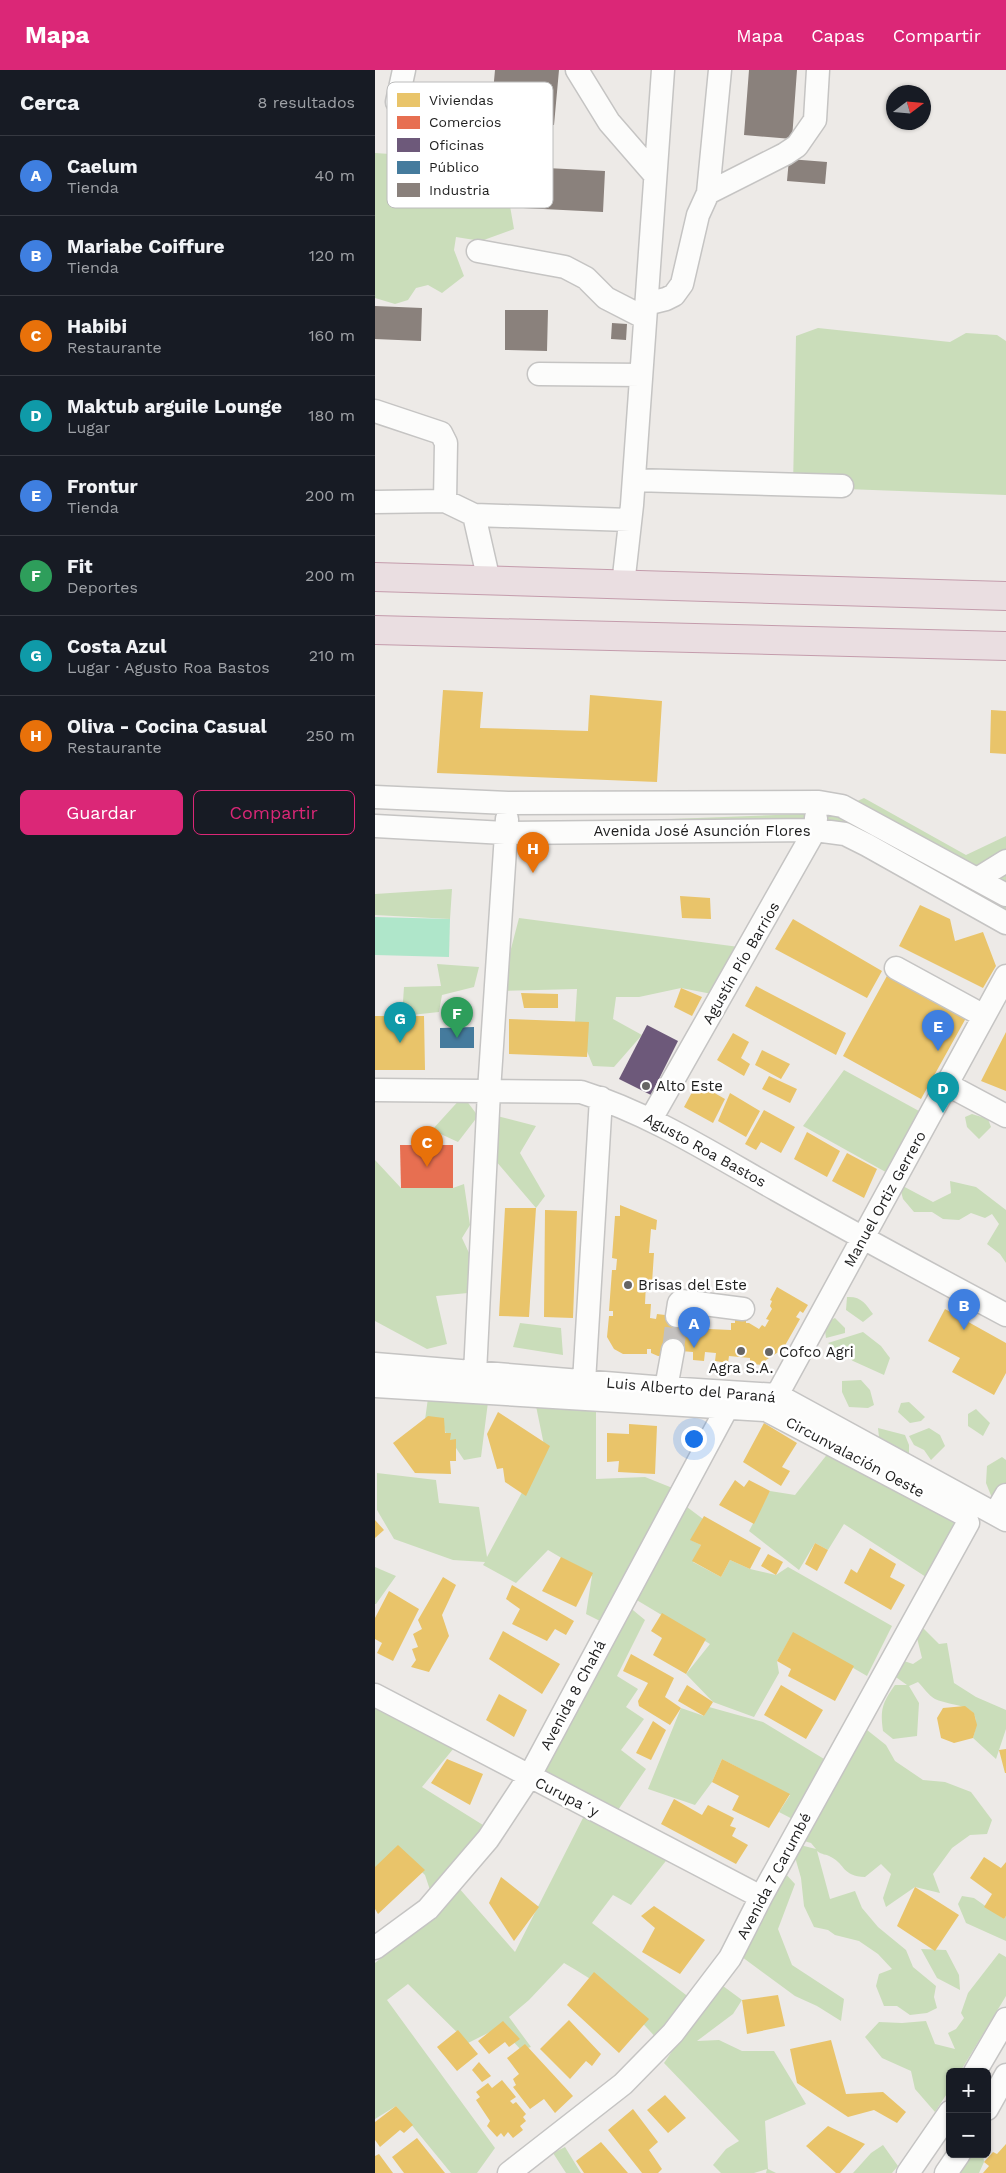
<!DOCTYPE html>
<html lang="es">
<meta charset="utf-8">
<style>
:root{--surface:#171b24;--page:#242831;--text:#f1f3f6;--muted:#9ea1a6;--line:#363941;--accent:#db2777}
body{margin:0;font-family:"Work Sans",sans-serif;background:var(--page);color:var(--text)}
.controls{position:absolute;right:15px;bottom:15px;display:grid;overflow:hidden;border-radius:8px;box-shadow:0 1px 4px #0004}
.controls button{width:45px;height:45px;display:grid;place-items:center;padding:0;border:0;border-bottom:1px solid var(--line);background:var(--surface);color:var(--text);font:25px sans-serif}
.compass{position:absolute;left:511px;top:15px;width:45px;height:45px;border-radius:50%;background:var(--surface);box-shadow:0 1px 4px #0004;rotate:74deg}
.you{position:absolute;left:318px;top:1368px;width:18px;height:18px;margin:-12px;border:4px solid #fff;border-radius:50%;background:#1a73e8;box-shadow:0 0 0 8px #1a73e833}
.badge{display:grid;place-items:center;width:32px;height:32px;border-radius:50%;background:var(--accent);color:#fff;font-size:16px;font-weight:700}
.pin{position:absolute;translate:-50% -41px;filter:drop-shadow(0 1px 2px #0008)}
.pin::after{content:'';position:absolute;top:26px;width:18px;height:15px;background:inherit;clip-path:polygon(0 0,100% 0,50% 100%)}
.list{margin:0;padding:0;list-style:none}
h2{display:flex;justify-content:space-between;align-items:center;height:65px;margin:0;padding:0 20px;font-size:21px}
h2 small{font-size:16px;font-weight:400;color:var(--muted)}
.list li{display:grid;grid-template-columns:32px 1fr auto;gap:15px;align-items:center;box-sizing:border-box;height:80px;padding:0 20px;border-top:1px solid var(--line)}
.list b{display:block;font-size:19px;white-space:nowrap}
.list p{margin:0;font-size:16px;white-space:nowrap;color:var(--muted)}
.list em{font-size:16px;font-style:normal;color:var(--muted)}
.actions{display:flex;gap:10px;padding:15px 20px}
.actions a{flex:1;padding:11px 0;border:1px solid var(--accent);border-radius:8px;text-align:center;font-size:18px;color:var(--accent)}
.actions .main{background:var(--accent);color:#fff}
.map{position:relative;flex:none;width:631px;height:2103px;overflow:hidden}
header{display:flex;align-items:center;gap:30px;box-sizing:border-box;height:70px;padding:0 25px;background:var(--accent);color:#fff}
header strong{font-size:24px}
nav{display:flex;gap:28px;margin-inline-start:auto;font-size:18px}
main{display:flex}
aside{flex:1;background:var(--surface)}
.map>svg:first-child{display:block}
.forest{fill:#caddba}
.pitch{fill:#afe6ca}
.homes{fill:#e9c46a}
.shops{fill:#e76f51}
.offices{fill:#6d597a}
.public{fill:#457b9d}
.industry{fill:#8a817c}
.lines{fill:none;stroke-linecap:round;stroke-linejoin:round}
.minor-tunnel{stroke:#c4c1bf;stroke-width:22;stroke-dasharray:22 11;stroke-linecap:butt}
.minor-casing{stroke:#c5c4c3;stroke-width:25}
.highway-casing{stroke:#c49cac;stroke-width:30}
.minor{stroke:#fcfcfb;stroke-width:22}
.highway{stroke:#eadee1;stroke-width:28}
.poi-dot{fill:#666564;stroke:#fff;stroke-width:2}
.labels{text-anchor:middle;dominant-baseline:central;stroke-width:5;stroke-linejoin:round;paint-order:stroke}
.street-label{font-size:15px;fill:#1e1e1e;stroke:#fff}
.poi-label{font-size:15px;fill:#1e1e1e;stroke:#fff;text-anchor:start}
.key{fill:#fff;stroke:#bcbcbc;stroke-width:1}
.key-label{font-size:14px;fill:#1e1e1e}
</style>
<header>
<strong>Mapa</strong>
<nav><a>Mapa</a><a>Capas</a><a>Compartir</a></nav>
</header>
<main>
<aside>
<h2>Cerca<small>8 resultados</small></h2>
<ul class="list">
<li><span class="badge" style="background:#3f7fe0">A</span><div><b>Caelum</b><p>Tienda</p></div><em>40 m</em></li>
<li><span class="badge" style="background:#3f7fe0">B</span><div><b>Mariabe Coiffure</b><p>Tienda</p></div><em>120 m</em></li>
<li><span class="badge" style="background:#e8710a">C</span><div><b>Habibi</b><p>Restaurante</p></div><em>160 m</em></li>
<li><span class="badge" style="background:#0f9aa8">D</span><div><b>Maktub arguile Lounge</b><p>Lugar</p></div><em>180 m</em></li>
<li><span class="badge" style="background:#3f7fe0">E</span><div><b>Frontur</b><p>Tienda</p></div><em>200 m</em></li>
<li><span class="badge" style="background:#2e9e5b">F</span><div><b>Fit</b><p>Deportes</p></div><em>200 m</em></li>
<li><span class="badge" style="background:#0f9aa8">G</span><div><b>Costa Azul</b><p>Lugar · Agusto Roa Bastos</p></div><em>210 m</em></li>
<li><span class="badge" style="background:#e8710a">H</span><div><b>Oliva - Cocina Casual</b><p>Restaurante</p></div><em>250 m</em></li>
</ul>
<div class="actions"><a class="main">Guardar</a><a>Compartir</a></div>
</aside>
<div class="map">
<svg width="631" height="2103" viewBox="0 0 631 2103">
<rect width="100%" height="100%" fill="#edeae7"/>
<!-- forest -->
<path class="forest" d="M0,83L15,84L36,97L69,100L96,135L127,129L135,136L139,159L106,171L81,167L79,180L89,206L67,223L53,215L41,218L33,230L20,234L0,228Z
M443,258L575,272L591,263L622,265L631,271V425L418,417L421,266Z
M489,728L591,785L631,766V845L462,772L288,766L296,749L456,743Z
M77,819L75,849L0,845V824Z
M144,848L364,877L337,924L306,918L264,927H241L238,949L267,965L239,997L218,996L200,952L202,919L125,921Z
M62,894L104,897L99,917L67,925L64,942L27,946L29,917L66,916Z
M469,1000L544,1041L516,1105L428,1056Z
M88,1026L103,1046L83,1072L57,1060Z
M597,1044L613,1049L616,1057L604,1069L592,1057L590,1047Z
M118,1045L161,1056L145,1083L170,1126L161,1138L120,1090Z
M0,1090L26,1118H78L89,1114L95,1155L87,1168L95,1185L93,1223L61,1226L72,1274L52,1279L0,1251Z
M575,1111L601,1117L631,1140V1193L625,1184L612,1174L624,1154L617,1144L610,1148L596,1143L584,1150L568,1149L557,1142H539L528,1129L524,1114L558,1132L576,1123Z
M472,1227C486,1226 491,1234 498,1244L488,1252L471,1240Z
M460,1248L470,1258V1263L451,1268L449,1253Z
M145,1253L186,1258L188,1285L138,1277Z
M488,1262L506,1276L515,1288L509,1305L478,1291L453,1273Z
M486,1310L495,1320L499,1335L493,1338L474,1337L467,1322V1311Z
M53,1328L113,1332L106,1387L89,1390L81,1378L76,1379L69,1358L50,1350Z
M534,1332L550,1347L546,1351L535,1353L523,1342L526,1333Z
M221,1333V1409L270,1407L305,1421L225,1551L211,1544L217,1506L173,1480L141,1513L108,1495L110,1492L78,1490L19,1469L2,1440V1403L61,1410L64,1433L104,1437L112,1487L170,1380L161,1336Z
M601,1339L615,1353L608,1366L593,1356V1344Z
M503,1358L530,1365L534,1375V1386L499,1378L504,1367Z
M554,1358L565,1365L570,1376L556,1390L549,1380L539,1375L534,1366Z
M454,1382L581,1454L551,1507L469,1454L453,1480L440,1473L424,1500L374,1461L395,1421L420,1425Z
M627,1387L631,1390V1418L617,1428L611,1413L612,1396Z
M308,1434L328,1449L316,1470L326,1475L318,1492L346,1507L355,1490L375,1499L401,1505L413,1497L517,1556L492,1606L418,1563L402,1591L404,1603L379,1647L338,1632L311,1604L335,1574L260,1529Z
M0,1497L21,1506L1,1534H0Z
M253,1536L270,1550L242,1606L263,1619L251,1637L269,1649L246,1680L271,1699L243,1740L166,1704Z
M548,1558L564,1574L572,1573L579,1613L601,1627L631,1640V1659L621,1689L598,1668C610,1631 583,1639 560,1629C554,1626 548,1617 543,1612L534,1616L544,1633L542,1666L518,1669L508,1661C505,1640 507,1633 520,1615H532L518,1605L529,1591L538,1594L547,1588L540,1560Z
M0,1633L83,1673L47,1717L116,1760L57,1826L50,1805L24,1780L0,1803Z
M334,1637L388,1652L459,1695L487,1656L511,1675L520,1691L548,1710L570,1712L596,1722L617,1750L612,1764L595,1765L577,1778L558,1804L565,1823L540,1817L511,1837L508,1828L516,1804L506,1794L490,1807C467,1806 471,1795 456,1787C451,1784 447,1785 442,1781L455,1829L480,1821L487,1838L503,1857L531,1880L538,1897L561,1916L559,1927L562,1938L552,1943L535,1945L522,1936H509L501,1916L504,1904L517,1899L503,1884L484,1871L460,1865L453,1860L439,1857L429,1836L426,1808L420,1787L425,1775L441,1779L436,1773L419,1768L427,1754L404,1742L415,1725L347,1689L337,1712L320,1735L273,1719L306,1638L329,1646Z
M210,1744L294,1787L256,1835L238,1825L217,1853L315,1928L288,1976C260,1942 227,1914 189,1893L154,1930L134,1947L156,1977L146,1980L125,1957L93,1973L33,1914L12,1930L120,2078L102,2103H76L21,2036L0,2049V1893L55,1849L83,1817L140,1882Z
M408,1801L420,1814L403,1859L417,1895L469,1929L466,1951L442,1936L420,1926L363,1884Z
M587,1826L599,1828L629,1849L631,1846V1871L591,1853L583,1834Z
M546,1879L571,1880L584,1905L585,1920L562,1908Z
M624,1883L631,1887V1926L585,2002H575V2019L560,2042L540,2019L536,2001L507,1988L490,1967L504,1952L527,1953L551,1951L560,1974L580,1979L573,1963L581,1959L589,1948L586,1943L593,1923Z
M344,1913L367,1930L358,1944L322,1971L344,1970L367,1981H399L431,2034L390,2051L393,2099L401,2103H391L392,2099L379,2103H346L338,2095L351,2079L364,2071L289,1993Z
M508,2075L523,2096L517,2103H478L496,2083Z
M190,2077L206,2103H191L178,2083Z
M575,2084H608L609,2092L604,2103H564Z"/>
<!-- pitch -->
<path class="pitch" d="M0,847L75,849L74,887L0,885Z"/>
<!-- homes -->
<path class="homes" d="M68,620L108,622L105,658L213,661L215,625L287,631L282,712L62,703Z
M616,640L631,641V684L615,683Z
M305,826L335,828L336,849L307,848Z
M545,835L575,849L580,871L608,862L621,896L608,918L524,876Z
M418,849L507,901L492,928L400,879Z
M513,904L591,948L546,1029L468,986Z
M381,916L471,963L461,985L370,936Z
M306,918L327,927L317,946L299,937Z
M146,923L183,924V938H149Z
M0,946H49L50,1000H0Z
M134,949L214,952L212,987L134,984Z
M631,962V1021L606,1011Z
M358,963L374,972L366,988L375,994L369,1006L342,990Z
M387,980L415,994L406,1009L380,995Z
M394,1006L422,1019L415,1033L387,1019Z
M322,1013L350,1029L338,1053L309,1037Z
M355,1023L385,1041L371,1067L343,1051Z
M389,1040L420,1057L406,1083L386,1072L381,1080L370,1074Z
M432,1062L465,1081L452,1107L419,1089Z
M472,1083L502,1099L489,1128L457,1111Z
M245,1135L282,1150L281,1160L276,1159L274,1183H279L277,1213H271L270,1234H276L275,1248L281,1249L282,1244L290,1245V1248H294V1245L322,1247L321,1251L326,1252L334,1259L356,1260V1253H360V1248H371V1253H374L384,1259L387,1255L390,1257L394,1250L391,1249L397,1239L395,1236L397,1231L395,1230L402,1217L433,1235L428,1243L425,1241L421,1247L425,1249L408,1279L391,1290L390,1295L375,1294V1288L354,1286L353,1293L340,1291L341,1283L330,1282L329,1291L318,1290V1282L293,1280V1287L283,1286L276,1283V1279H272V1284H248L239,1279L232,1267L234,1246H238V1241H234L237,1200H241L242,1189L237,1188L240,1146H245Z
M130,1138H161L154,1247L124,1246Z
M170,1140L202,1141L198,1248L169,1247Z
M570,1239L631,1273V1303L619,1325L577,1302L585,1288L553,1271Z
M123,1342L175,1376L151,1426L130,1412L128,1398L122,1399L112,1364Z
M53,1346L69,1348L70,1363H76L75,1370L81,1369V1391H75L76,1404L40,1403L18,1373Z
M389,1353L422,1373L407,1397L415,1401L406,1416L368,1392Z
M254,1354L282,1356L280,1404L243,1402L244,1391L232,1392V1363L254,1364Z
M360,1410L369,1417L374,1410L395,1421L379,1454L344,1435Z
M329,1446L386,1478L375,1499L355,1490L346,1507L317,1491L326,1475L315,1470Z
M0,1450L9,1460L0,1468Z
M440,1473L453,1480L442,1501L430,1494Z
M495,1478L521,1494L515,1507L530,1515L516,1540L469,1513L476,1499L482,1503Z
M393,1484L408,1492L401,1505L386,1496Z
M186,1487L218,1503L201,1537L167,1521Z
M68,1507L81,1515L67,1545L74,1566L54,1602L36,1597L41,1590L37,1579L43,1577L38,1564L47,1559L43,1550Z
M137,1515L199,1551L191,1565L180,1559L172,1571L137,1554L145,1539L131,1529Z
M14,1521L44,1539L18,1591L2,1583L7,1573L0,1569V1548Z
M287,1543L331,1569L311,1604L278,1585L287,1568L276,1561Z
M128,1561L185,1594L167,1624L114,1589Z
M418,1562L479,1596L460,1631L413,1606L416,1599L402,1591Z
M256,1584L299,1608L290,1627L306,1638L295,1655L264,1636L263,1631L273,1613L248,1601Z
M312,1615L338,1632L329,1646L303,1631Z
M406,1615L448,1640L431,1669L389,1645Z
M124,1624L152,1640L139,1667L111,1650Z
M590,1636L599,1643L602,1655L598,1668L579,1673L566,1668L562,1648L568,1638Z
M278,1651L291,1660L276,1690L261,1683Z
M631,1679V1703H630L624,1680Z
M72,1689L108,1704L95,1735L56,1713Z
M347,1689L415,1724L394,1758L357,1740L364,1726L337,1712Z
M299,1729L327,1745L333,1735L359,1748L355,1756L361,1758L357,1766L373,1775L361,1794L286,1754Z
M23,1775L50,1800L3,1844L0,1839V1797Z
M609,1787L626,1798L631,1792V1846L629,1849L609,1837L617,1824L595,1808Z
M126,1807L164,1837L139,1871L114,1833Z
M540,1817L584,1845L560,1881L522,1856Z
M279,1836L330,1870L305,1904L267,1882L280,1858L266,1846Z
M219,1902L274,1949L244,1983L192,1935Z
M403,1925L410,1956L372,1964L367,1930Z
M194,1950L226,1984L217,1996L211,1991L195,2009L165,1979Z
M128,1951L145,1969L134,1977L130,1972L114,1984L103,1971Z
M83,1960L103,1984L82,2001L62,1977Z
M456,1970L471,2024L508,2022L531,2042L522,2053L499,2040L473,2047L422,2013L415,1979Z
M150,1974L198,2026L180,2043L169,2029L155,2039L138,2017L141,2015L138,2009L144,2004L132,1988Z
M104,1992L116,2006L107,2012L97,2000Z
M127,2010L141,2027L135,2031L138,2034L141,2032L151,2044L148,2047L151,2051L145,2056L148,2060L138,2068L133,2062L129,2067L126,2063L122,2067L112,2056L115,2051L101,2030L105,2027L101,2022L113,2013L117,2018Z
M290,2025L311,2048L293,2063L272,2040Z
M21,2036L38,2055L29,2063L25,2060L5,2077L0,2070V2052Z
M258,2039L283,2072L274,2080L287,2099L283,2103H267L233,2060Z
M453,2056L490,2074L465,2103H461L431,2076Z
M42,2068L70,2103H29L17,2087Z
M226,2072L253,2103H209L201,2091Z
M631,2074V2103H608L614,2096L609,2092L618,2082L622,2084Z
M4,2084L18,2103H0V2086Z"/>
<!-- shops -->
<path class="shops" d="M25,1075H78V1118H26Z"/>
<!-- offices -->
<path class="offices" d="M272,955L303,971L276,1025L244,1009Z"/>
<!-- public -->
<path class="public" d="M99,957V978H65V958Z"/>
<!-- industry -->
<path class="industry" d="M120,0H184L179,55L134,51L133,57L115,55Z
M374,0H422L417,69L369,65Z
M414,89L452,92L450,114L412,111Z
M111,95L230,101L228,142L109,136Z
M0,236L47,238L46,271L0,269Z
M130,240H173L172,281L130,280Z
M237,253L252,254L251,270L236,269Z"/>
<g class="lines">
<!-- minor-tunnel -->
<path class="minor-tunnel" d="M298,1280L302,1246"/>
<!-- minor casing -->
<g class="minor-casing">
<path id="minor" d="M202,0L234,52L280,105
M22,32L29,0
M333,123L410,84L422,76L440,50L443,0
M103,181L190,197L211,208L231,228L270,248
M271,234L291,229L299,225L307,214L323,145L333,123L345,0
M164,304L266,305
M0,341L66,363L71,373L70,431
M259,410L467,416
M0,432L70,431L99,445L114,511
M99,445L255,450
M248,515L257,435L288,0
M0,727L133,733L444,732L467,736L631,825
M0,756L130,763L440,760L470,764L492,775L631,853
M602,809L631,791
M521,898L609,946
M573,1015L631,1046
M0,1020L206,1022C276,1044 338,1084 402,1120C478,1163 554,1204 631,1245
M276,1049L440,760L441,748
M302,1246L304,1233L306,1231L368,1239
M0,1294L291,1318L402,1325L631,1450
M100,1303L114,1021L132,749
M209,1312L226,1028
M0,1316L391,1340L590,1445L593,1453L386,1827L355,1888L298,1963L248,2014L134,2103
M291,1318L298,1280
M402,1325L631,906
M620,1444L631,1425
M0,1625L386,1827
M0,1878L53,1839L113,1769L154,1707L352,1338
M600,2002L631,1949
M612,2039L631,2005
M533,2103L575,2042
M571,2103L584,2084"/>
</g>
<!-- highway casing -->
<g class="highway-casing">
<path id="highway" d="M0,507L631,526
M0,560L631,576"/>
</g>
<!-- minor -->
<use href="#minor" class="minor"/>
<!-- highway -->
<use href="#highway" class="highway"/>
</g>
<!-- markers -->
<g class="poi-dot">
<circle cx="271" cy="1016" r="5"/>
<circle cx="253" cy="1215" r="5"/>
<circle cx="366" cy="1281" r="5"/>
<circle cx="394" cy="1282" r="5"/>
</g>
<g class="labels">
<!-- street labels -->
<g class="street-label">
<text x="327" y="761">Avenida José Asunción Flores</text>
<text transform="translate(366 893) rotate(-60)">Agustín Pío Barrios</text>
<text transform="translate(330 1080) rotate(29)">Agusto Roa Bastos</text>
<text transform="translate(510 1129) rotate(-61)">Manuel Ortiz Gerrero</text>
<text transform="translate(316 1320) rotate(5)">Luis Alberto del Paraná</text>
<text transform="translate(480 1387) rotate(28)">Circunvalación Oeste</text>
<text transform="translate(198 1625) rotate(-62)">Avenida 8 Chahá</text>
<text transform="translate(192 1727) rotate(27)">Curupa´y</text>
<text transform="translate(399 1806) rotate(-62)">Avenida 7 Carumbé</text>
</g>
<!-- poi labels -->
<g class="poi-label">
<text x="281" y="1016">Alto Este</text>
<text x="263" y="1215">Brisas del Este</text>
<text x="404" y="1282">Cofco Agri</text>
<text x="366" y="1298" text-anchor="middle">Agra S.A.</text>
</g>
</g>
<!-- legend -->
<rect x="12" y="12" width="166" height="126" rx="8" class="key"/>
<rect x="22" y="23" width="23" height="14" fill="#e9c46a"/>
<rect x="22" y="46" width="23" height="13" fill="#e76f51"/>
<rect x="22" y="68" width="23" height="14" fill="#6d597a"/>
<rect x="22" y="91" width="23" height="13" fill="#457b9d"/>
<rect x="22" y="113" width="23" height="14" fill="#8a817c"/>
<g class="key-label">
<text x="54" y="35">Viviendas</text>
<text x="54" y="57">Comercios</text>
<text x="54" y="80">Oficinas</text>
<text x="54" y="102">Público</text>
<text x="54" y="125">Industria</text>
</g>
</svg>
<div class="controls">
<button>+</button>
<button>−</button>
</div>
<svg class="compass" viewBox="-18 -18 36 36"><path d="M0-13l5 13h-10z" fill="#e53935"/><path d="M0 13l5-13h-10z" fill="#9ea1a6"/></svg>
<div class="you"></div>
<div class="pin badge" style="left:319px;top:1278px;background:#3f7fe0">A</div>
<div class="pin badge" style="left:589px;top:1260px;background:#3f7fe0">B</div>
<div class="pin badge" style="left:52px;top:1097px;background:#e8710a">C</div>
<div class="pin badge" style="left:568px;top:1043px;background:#0f9aa8">D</div>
<div class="pin badge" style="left:563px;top:981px;background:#3f7fe0">E</div>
<div class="pin badge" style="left:82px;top:968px;background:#2e9e5b">F</div>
<div class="pin badge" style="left:25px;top:973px;background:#0f9aa8">G</div>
<div class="pin badge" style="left:158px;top:803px;background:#e8710a">H</div>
</div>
</main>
